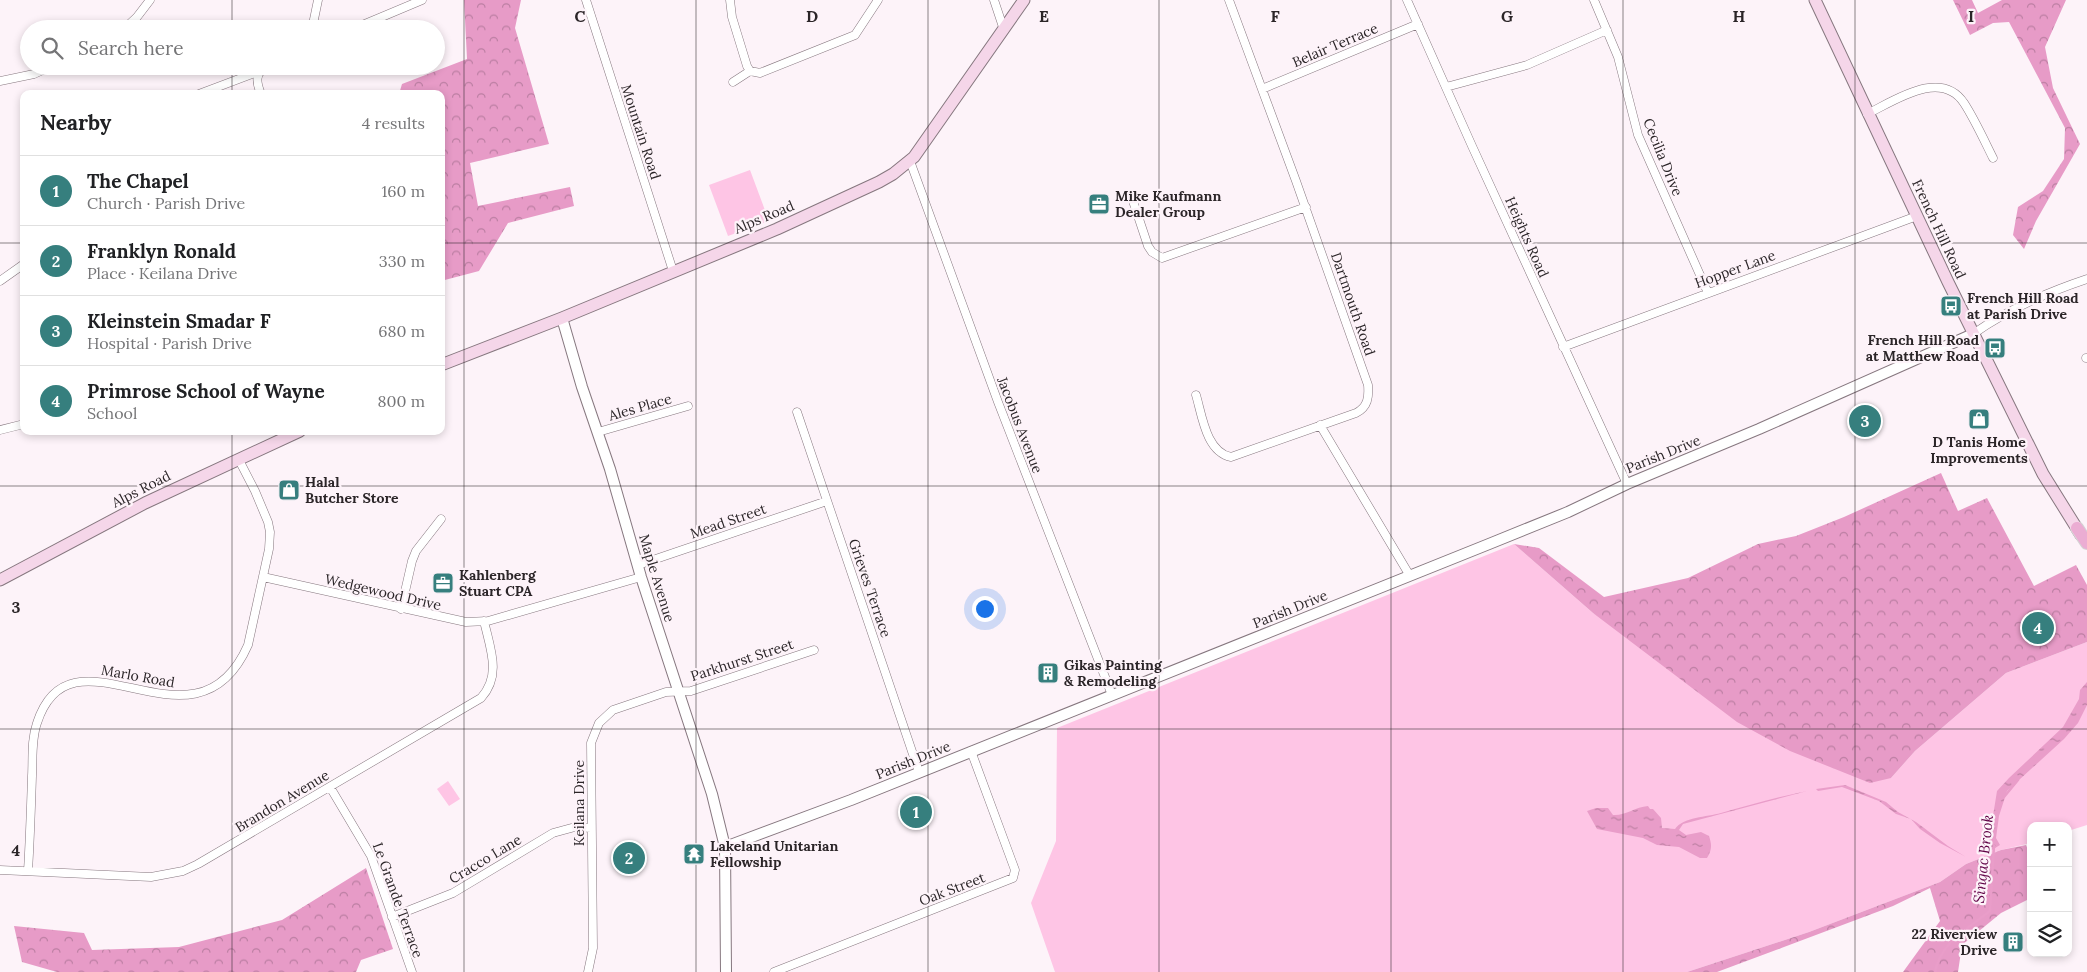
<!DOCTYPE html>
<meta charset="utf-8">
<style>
:root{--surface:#fff;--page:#f2f2f2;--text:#202124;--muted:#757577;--line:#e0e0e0;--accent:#367f7e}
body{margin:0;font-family:Lora,serif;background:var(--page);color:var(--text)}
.controls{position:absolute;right:15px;bottom:15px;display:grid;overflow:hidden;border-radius:10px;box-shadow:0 2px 8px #0003}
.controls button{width:45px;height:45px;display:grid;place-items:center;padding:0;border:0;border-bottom:1px solid var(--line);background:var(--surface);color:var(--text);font:25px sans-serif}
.you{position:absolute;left:984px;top:608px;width:18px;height:18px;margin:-12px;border:4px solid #fff;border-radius:50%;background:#1a73e8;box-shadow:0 0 0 8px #1a73e833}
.badge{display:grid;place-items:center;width:32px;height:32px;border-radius:50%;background:var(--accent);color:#fff;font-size:16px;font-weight:700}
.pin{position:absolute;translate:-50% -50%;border:2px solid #fff;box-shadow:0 1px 5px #0006}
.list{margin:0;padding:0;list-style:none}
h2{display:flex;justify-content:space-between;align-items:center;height:65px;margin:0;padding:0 20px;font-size:21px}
h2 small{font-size:16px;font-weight:400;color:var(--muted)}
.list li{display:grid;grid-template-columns:32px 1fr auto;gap:15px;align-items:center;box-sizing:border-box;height:70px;padding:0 20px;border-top:1px solid var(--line)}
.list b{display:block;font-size:19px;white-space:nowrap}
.list p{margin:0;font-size:16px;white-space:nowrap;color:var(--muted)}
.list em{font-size:16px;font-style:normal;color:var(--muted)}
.icon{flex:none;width:28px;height:28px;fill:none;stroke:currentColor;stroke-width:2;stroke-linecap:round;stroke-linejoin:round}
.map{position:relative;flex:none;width:2087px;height:972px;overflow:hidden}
.search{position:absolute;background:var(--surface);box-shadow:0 2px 8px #0003;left:20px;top:20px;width:425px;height:55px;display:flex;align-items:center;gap:12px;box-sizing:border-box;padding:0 18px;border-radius:28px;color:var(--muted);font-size:19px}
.panel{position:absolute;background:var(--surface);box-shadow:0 2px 8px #0003;left:20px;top:90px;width:425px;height:345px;border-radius:10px}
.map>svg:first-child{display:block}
.grass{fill:#fec5e5}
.forest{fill:url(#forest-crowns)}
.water{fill:url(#water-ripples)}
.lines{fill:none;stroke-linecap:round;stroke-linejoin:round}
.stream{stroke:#e99dc9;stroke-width:2.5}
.minor-casing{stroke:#86777f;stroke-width:9}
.tertiary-casing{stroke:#86777f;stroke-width:12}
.secondary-casing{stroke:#86777f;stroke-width:13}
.primary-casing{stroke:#d5d3d4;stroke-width:14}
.minor{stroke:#fff;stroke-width:8}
.tertiary{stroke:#fff;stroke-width:10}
.secondary{stroke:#f5d6e9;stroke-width:11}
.primary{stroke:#ebadd3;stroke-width:12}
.grid{fill:none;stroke:#2b2528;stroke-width:1;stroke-opacity:0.55}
.labels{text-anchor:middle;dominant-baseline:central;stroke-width:4.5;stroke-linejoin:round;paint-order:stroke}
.street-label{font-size:14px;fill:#2b2528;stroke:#fdf3f9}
.poi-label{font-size:14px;font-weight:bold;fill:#2b2528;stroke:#fdf3f9;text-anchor:start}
.water-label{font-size:15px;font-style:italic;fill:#610447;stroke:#fdf3f9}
.grid-label{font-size:16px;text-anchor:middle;font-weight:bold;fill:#2b2528;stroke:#fdf3f9;stroke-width:4.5;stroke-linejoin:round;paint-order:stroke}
</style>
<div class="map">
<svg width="2087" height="972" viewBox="0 0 2087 972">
<defs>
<pattern id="forest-crowns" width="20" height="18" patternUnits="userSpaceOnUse" patternTransform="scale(1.25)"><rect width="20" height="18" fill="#e79bc7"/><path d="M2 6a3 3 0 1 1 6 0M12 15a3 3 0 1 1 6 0" fill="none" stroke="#bb7ea2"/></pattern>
<pattern id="water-ripples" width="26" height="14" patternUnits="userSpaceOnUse" patternTransform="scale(1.25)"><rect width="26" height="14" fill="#e99dc9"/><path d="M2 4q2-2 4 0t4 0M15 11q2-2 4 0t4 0" fill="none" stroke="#bd80a3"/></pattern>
</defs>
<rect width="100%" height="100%" fill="#fdf3f9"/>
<!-- grass -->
<path class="grass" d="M750,170L769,221L728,236L709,185Z
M1514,544L1593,613L1891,778L1915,751L2006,673L2087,642V825L2068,831V826H2031V843L2001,850L1966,864L1940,882L1809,932L1687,972H1055L1031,903L1056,841L1057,728Z
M448,781L460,799L449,806L437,789Z"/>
<!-- forest -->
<path class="forest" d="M464,0H521L515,28L549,144L470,163L478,206L570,187L574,206L508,223L479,271L441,281V94H399L402,84L467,59Z
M1953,0H1972L1978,13L2002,0H2066L2045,47L2053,88L2080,144L2036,221L2024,249L2013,235L2018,207L2043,191L2064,159L2065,128L2009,22L1993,23L1970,35Z
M1941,473L1958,511L1987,498L2034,586L2076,565L2087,585V642L2006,673L1915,751L1891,778L1870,783L1790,751L1737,722L1593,613L1514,544L1539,548L1604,597L1688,578L1758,544L1796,536L1844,517Z
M2026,845L2031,858V898L2001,913L1962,945L1958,972H1903L1940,921L1930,888L1893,906L1717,972H1687L1809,932L1940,882L1966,864L2001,850Z
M366,868L393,949L361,960L356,972H57L22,962L14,926L84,933L92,950L179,947L282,920Z"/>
<!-- water -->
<path class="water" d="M2087,682V705L2078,723L2064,739L2007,791L1999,816L1996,838L2000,845L1987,853L1997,791L2009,778L2063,727L2079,699L2080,690Z
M1845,785L1886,802L1898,812L1916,822L1948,846L1966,857L1940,843L1920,829L1911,819L1896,814L1879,801L1842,787L1818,791L1816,789Z
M1807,791L1683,824L1679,830L1686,835L1701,832L1709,836C1712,845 1712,850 1707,858H1700L1679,847L1657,845L1643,838L1597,829L1587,811L1596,808H1608L1613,815C1625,816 1635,807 1648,806L1650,809H1653L1661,818L1662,828L1675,829C1683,817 1707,817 1721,813C1750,805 1777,797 1807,791Z"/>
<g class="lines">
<!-- stream -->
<path class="stream" d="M2004,797L2018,780
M1935,972C1941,942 1967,929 1990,911L1994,846"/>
<!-- minor casing -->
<g class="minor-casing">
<path id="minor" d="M586,0L673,271
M730,0L732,17L747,66L750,71
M994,0L1004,30
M1407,0L1472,146L1627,484
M1594,0L1618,57L1638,135L1708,293
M124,29L137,17L150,0
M312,29L318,0
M353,29L422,0
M0,81L34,74L52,66
M733,82L750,71L760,73L855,35L878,0
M1446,87L1527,65L1607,30
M1262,89L1418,24
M199,94L260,71
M261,94C256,82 255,74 266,66
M1867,114C1894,101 1941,68 1964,103C1975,120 1984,140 1993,158
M910,161L998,402L1112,695
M1131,195L1148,246L1152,252L1162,258L1306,207
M0,281L24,264
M1973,334C2007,310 2048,292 2087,279
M1563,347L1917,216
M2086,358H2087
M1196,395C1202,415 1206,452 1231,457L1356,413C1368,407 1369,397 1368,385L1296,181L1229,0
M797,412C837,532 878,652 919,772
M1320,425L1410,576
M0,430L24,424
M598,432L688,406
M638,565L827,501
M263,577L466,622L488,621L641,577
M401,609L412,561L416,551L441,519
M330,787L371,856L412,972
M0,870L151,877L183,871L198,864L481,698C502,675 490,648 484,621
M28,871C30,839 31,808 32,776C33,759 31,740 37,723C72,615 195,766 248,645L269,549L270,532L268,522L255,491L239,460
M392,917L453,893L553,833L575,827L591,828
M588,972L593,948L591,743L599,723L613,710L666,692L691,691L814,650
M774,972L1013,878L1015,870L971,751"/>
</g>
<!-- tertiary casing -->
<g class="tertiary-casing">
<path id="tertiary" d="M562,318L582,387L610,469L641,577L712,794L725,847L726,972
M725,847L851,800L1489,544L1568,512L1627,484L1759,429L1973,334"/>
</g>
<!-- secondary casing -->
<g class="secondary-casing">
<path id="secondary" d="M1815,0L1948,282L2043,474L2081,535
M441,365L562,318L777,229L879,182L893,174L914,157L1024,0
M0,580L145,503L300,431"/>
</g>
<!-- primary casing -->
<g class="primary-casing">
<path id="primary" d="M2077,528L2087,543"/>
</g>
<!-- minor -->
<use href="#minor" class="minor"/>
<!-- tertiary -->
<use href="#tertiary" class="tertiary"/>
<!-- secondary -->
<use href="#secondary" class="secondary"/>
<!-- primary -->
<use href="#primary" class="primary"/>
</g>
<!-- grid -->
<path class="grid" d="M232,0V29M464,0V972M696,0V972M928,0V972M1159,0V972M1391,0V972M1623,0V972M1855,0V972M232,66V94M0,243H24M441,243H2087M232,431V972M0,486H2087M0,729H2087"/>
<!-- icons -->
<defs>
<g id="office-square" transform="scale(1.125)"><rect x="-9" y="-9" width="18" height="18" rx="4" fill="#367f7e" stroke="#fdf3f9"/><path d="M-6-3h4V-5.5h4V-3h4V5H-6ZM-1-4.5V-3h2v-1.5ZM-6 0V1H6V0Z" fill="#fff"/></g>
<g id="bus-square" transform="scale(1.125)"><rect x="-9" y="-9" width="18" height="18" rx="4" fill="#367f7e" stroke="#fdf3f9"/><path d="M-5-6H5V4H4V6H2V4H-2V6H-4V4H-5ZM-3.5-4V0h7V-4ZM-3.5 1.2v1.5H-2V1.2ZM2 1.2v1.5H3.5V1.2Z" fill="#fff"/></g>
<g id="shop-square" transform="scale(1.125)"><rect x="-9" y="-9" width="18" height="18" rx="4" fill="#367f7e" stroke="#fdf3f9"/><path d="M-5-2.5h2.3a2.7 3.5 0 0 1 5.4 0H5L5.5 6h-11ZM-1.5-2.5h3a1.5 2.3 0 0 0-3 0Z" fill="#fff"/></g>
<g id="building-square" transform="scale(1.125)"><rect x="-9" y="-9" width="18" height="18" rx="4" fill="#367f7e" stroke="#fdf3f9"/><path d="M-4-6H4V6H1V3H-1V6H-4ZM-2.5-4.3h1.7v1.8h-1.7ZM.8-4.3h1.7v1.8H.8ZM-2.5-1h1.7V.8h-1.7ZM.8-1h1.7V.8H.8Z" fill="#fff"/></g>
<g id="temple-square" transform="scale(1.125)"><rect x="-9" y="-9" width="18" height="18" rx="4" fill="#367f7e" stroke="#fdf3f9"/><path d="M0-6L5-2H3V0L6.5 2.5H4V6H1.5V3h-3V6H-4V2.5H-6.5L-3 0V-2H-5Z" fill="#fff"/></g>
</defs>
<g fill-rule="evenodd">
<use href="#office-square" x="1099" y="204"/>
<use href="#bus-square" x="1951" y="306"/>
<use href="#bus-square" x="1995" y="348"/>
<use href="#shop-square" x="1979" y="419"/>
<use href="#shop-square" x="289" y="490"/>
<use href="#office-square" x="443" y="583"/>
<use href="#building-square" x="1048" y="673"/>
<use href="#temple-square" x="694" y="854"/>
<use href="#building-square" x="2013" y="942"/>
</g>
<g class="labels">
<!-- street labels -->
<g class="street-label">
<text transform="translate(1335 45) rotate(-23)">Belair Terrace</text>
<text transform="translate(641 132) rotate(72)">Mountain Road</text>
<text transform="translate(1663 157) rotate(68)">Cecilia Drive</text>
<text transform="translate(764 217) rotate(-23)">Alps Road</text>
<text transform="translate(1939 229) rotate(65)">French Hill Road</text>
<text transform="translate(1527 237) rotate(66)">Heights Road</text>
<text transform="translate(1735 269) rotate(-20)">Hopper Lane</text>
<text transform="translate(1353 304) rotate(71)">Dartmouth Road</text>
<text transform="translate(640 407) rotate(-16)">Ales Place</text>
<text transform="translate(1020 425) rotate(69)">Jacobus Avenue</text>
<text transform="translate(1663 454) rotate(-22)">Parish Drive</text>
<text transform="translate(141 489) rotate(-27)">Alps Road</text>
<text transform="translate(728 521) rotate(-19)">Mead Street</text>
<text transform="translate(657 578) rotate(73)">Maple Avenue</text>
<text transform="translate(870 588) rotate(71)">Grieves Terrace</text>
<text transform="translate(383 592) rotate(13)">Wedgewood Drive</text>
<text transform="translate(1290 609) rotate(-22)">Parish Drive</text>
<text transform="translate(742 660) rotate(-18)">Parkhurst Street</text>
<text transform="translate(138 676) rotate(10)">Marlo Road</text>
<text transform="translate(913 760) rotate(-22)">Parish Drive</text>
<text transform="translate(282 801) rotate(-31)">Brandon Avenue</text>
<text transform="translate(579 803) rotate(-90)">Keilana Drive</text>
<text transform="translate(485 859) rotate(-31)">Cracco Lane</text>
<text transform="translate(952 889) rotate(-21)">Oak Street</text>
<text transform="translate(398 900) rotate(70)">Le Grande Terrace</text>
</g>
<!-- poi labels -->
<g class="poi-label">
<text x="1115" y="196">Mike Kaufmann<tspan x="1115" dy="16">Dealer Group</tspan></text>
<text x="1967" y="298">French Hill Road<tspan x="1967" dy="16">at Parish Drive</tspan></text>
<text x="1979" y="340" text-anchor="end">French Hill Road<tspan x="1979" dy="16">at Matthew Road</tspan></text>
<text x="1979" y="442" text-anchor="middle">D Tanis Home<tspan x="1979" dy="16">Improvements</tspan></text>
<text x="305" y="482">Halal<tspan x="305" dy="16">Butcher Store</tspan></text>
<text x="459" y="575">Kahlenberg<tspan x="459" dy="16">Stuart CPA</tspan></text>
<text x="1064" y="665">Gikas Painting<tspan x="1064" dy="16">&amp; Remodeling</tspan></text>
<text x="710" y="846">Lakeland Unitarian<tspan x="710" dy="16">Fellowship</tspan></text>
<text x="1997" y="934" text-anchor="end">22 Riverview<tspan x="1997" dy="16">Drive</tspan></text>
</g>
<!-- water labels -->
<g class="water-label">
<text transform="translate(1983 859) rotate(-84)">Singac Brook</text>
</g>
</g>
<g class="grid-label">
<text x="580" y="22">C</text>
<text x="812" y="22">D</text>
<text x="1044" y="22">E</text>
<text x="1275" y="22">F</text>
<text x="1507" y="22">G</text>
<text x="1739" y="22">H</text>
<text x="1971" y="22">I</text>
<text x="16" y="613">3</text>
<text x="16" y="856">4</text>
</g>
</svg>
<div class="controls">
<button>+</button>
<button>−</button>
<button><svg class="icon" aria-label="layers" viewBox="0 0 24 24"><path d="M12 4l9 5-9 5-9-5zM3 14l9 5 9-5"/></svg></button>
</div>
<div class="you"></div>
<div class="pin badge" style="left:916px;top:812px">1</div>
<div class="pin badge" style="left:629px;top:858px">2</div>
<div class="pin badge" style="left:1865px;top:421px">3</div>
<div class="pin badge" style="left:2038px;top:628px">4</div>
<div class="search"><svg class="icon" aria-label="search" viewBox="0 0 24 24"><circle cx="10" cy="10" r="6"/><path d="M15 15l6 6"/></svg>Search here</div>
<section class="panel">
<h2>Nearby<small>4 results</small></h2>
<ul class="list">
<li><span class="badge">1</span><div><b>The Chapel</b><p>Church · Parish Drive</p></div><em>160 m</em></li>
<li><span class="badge">2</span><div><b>Franklyn Ronald</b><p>Place · Keilana Drive</p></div><em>330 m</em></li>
<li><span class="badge">3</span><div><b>Kleinstein Smadar F</b><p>Hospital · Parish Drive</p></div><em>680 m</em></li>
<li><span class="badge">4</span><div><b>Primrose School of Wayne</b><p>School</p></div><em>800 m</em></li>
</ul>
</section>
</div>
